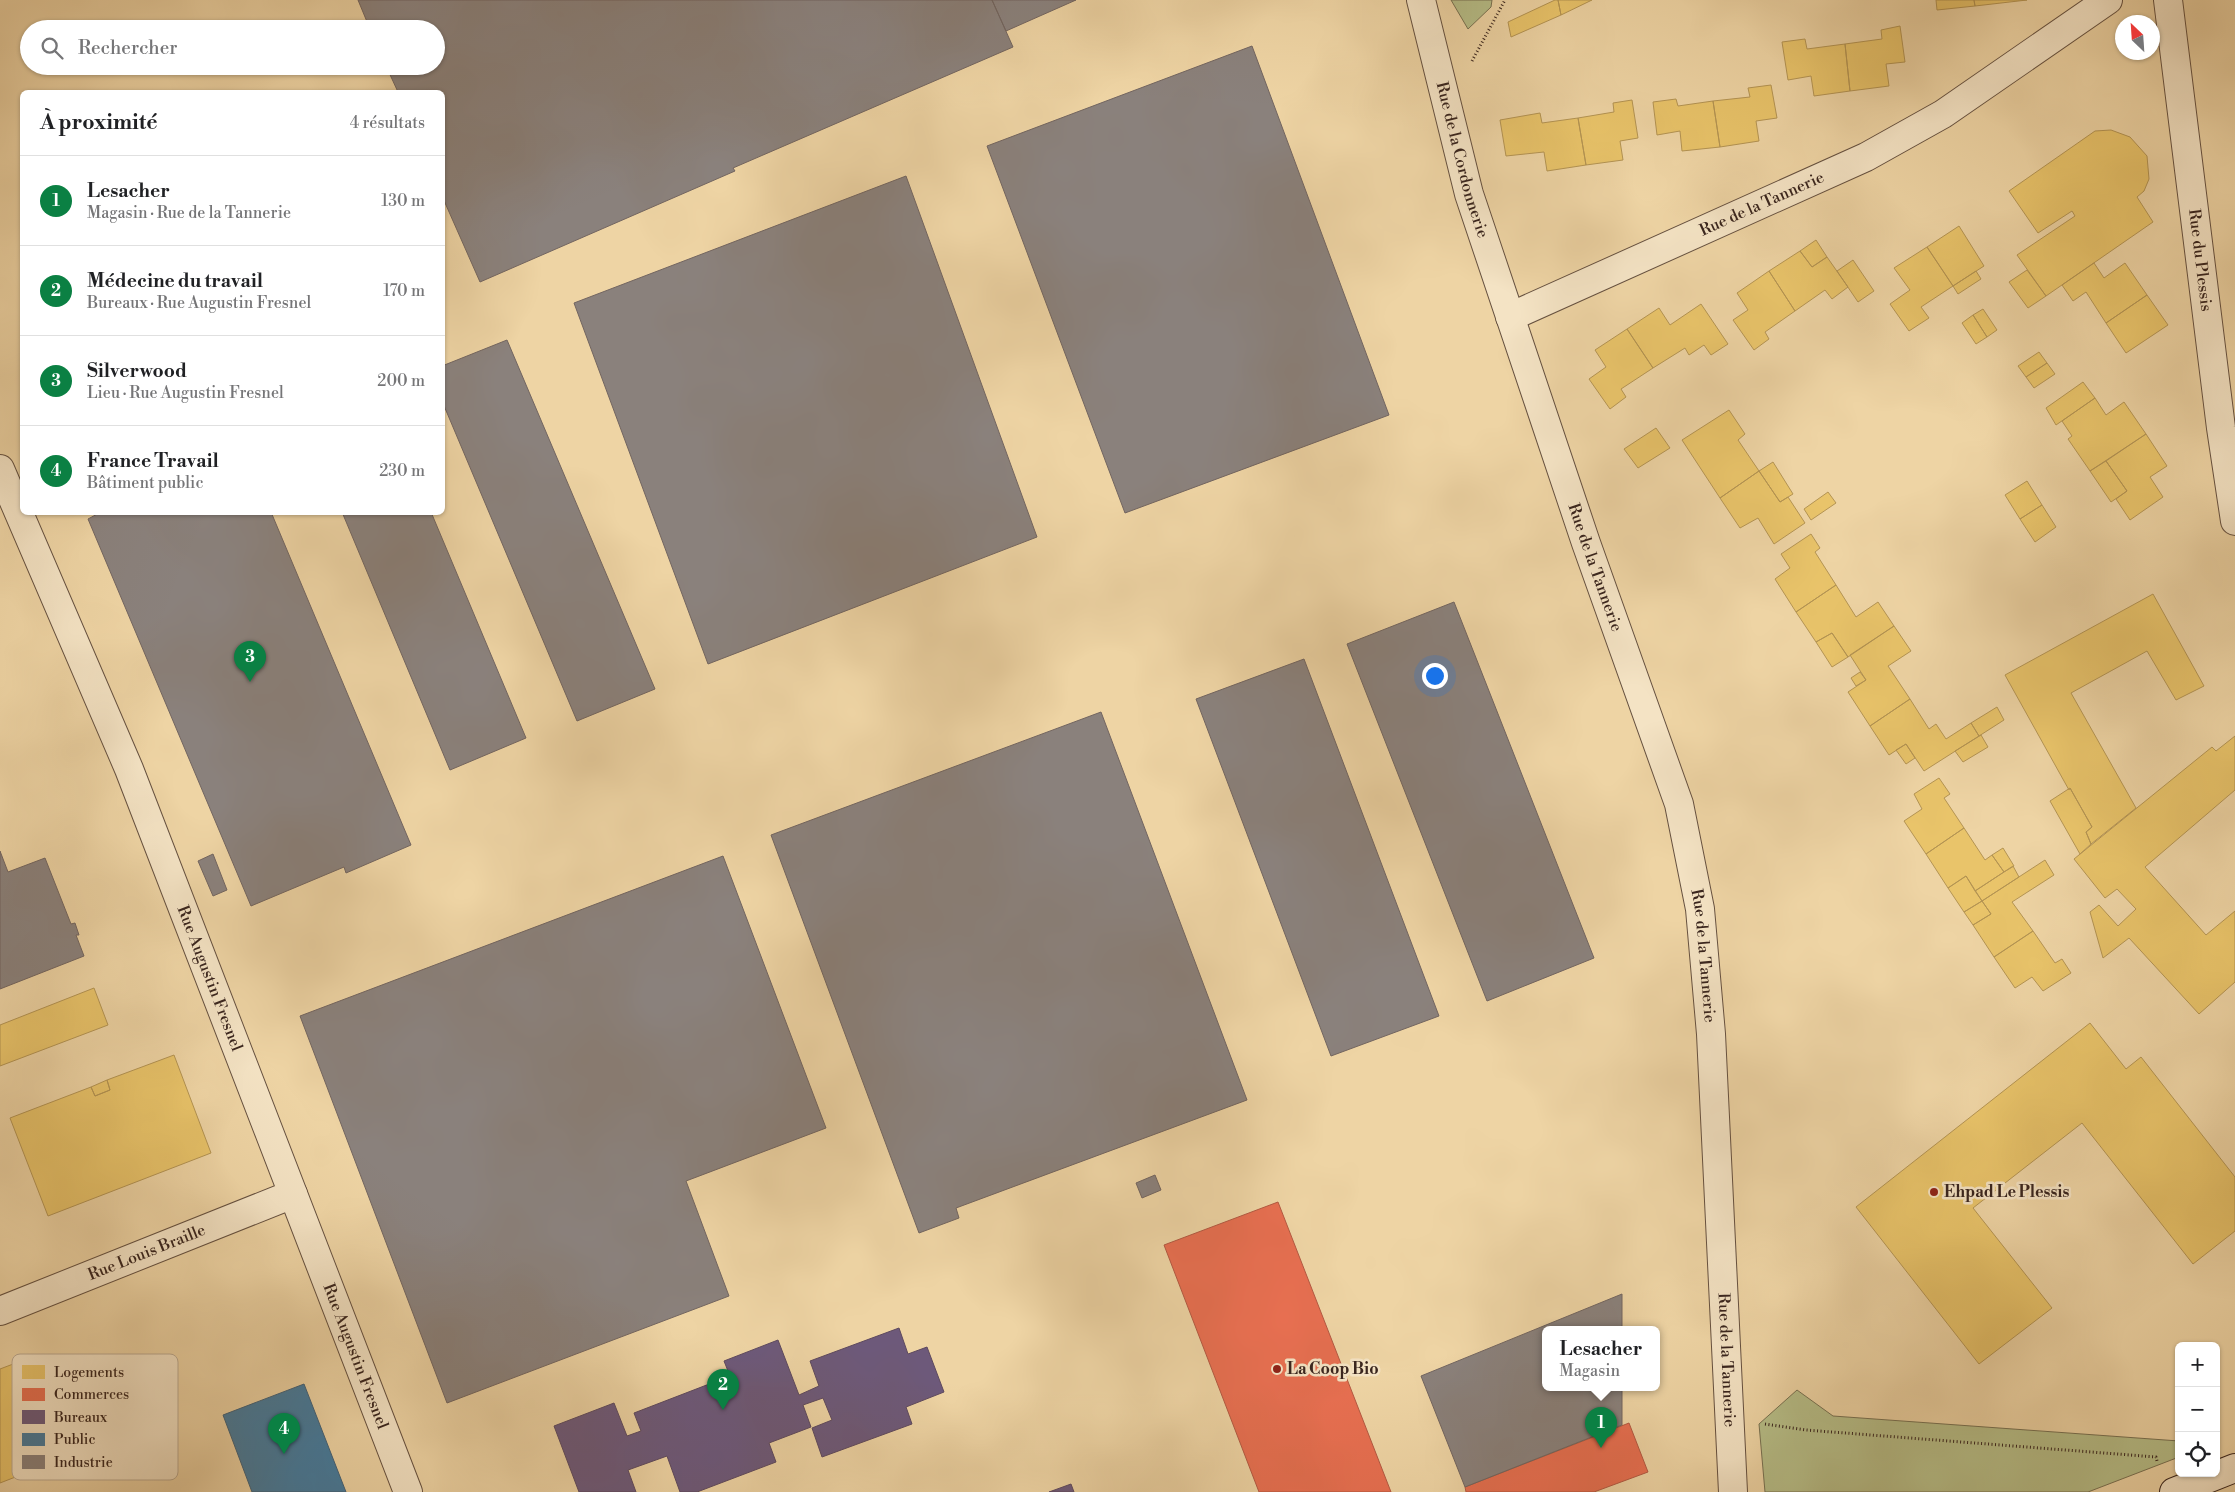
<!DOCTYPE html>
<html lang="fr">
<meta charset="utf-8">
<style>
:root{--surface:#fff;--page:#f2f2f2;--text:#202124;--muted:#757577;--line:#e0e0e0;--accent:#0b8043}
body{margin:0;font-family:"Libre Bodoni",serif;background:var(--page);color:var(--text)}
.controls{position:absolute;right:15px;bottom:15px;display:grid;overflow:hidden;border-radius:8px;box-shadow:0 1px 4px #0004}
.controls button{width:45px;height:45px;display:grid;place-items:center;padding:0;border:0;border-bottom:1px solid var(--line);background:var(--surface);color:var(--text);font:25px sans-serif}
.compass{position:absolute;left:2115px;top:15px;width:45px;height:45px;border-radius:50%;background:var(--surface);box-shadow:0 1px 4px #0004;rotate:335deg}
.you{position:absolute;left:1434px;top:675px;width:18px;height:18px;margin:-12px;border:4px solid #fff;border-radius:50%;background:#1a73e8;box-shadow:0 0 0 8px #1a73e833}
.badge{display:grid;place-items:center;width:32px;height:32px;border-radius:50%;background:var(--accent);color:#fff;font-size:16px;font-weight:700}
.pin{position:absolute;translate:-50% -41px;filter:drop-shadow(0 1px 2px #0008)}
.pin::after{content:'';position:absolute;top:26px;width:18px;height:15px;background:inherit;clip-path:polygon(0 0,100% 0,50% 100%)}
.popup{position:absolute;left:1542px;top:1326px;width:118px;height:65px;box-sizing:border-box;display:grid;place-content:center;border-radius:8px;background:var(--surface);filter:drop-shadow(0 1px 4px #0005);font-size:16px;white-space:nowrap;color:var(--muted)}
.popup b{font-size:19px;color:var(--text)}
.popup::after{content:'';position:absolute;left:50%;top:100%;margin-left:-10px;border:10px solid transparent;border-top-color:var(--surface)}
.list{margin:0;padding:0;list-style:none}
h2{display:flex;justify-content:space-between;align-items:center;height:65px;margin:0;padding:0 20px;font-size:21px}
h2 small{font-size:16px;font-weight:400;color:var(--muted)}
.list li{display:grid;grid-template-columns:32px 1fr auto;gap:15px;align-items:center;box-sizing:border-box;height:90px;padding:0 20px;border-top:1px solid var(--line)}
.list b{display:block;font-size:19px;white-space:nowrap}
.list p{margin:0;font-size:16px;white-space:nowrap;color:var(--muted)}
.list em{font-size:16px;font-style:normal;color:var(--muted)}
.icon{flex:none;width:28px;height:28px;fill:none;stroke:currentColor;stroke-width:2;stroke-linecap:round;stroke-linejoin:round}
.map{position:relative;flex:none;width:2235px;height:1492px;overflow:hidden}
.search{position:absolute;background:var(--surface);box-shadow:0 1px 4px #0004;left:20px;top:20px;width:425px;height:55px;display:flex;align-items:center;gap:12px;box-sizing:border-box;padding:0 18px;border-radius:28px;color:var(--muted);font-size:19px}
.panel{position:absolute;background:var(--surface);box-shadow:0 1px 4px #0004;left:20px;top:90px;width:425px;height:425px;border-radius:8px}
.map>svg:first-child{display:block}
.green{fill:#b6bd87;stroke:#787152}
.homes{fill:#e9c46a;stroke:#b49453}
.shops{fill:#e76f51;stroke:#b35942}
.offices{fill:#6d597a;stroke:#5d495e}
.public{fill:#457b9d;stroke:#416177}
.industry{fill:#8a817c;stroke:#726560}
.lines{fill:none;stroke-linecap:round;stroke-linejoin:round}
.minor-casing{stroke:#665140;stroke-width:30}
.tertiary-casing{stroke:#665140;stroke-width:30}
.secondary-casing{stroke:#39251e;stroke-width:30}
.path{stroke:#39251e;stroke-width:3;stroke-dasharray:1 2.5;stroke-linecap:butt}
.minor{stroke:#f4e3c4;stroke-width:28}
.tertiary{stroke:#f4e3c4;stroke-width:28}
.secondary{stroke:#f4e3c4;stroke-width:28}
.poi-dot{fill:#8f2418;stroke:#f4e3c4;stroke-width:2}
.labels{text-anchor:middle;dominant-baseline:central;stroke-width:5;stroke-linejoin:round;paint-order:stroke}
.street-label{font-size:16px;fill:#39251e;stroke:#f4e3c4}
.poi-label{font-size:16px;font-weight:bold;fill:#39251e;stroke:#f4e3c4;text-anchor:start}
.key{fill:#f4e3c4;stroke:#bcaa92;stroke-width:1}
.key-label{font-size:14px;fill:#39251e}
</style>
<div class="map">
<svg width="2235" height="1492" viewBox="0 0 2235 1492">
<rect width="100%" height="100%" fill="#eed4a4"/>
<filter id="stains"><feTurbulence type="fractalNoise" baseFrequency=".004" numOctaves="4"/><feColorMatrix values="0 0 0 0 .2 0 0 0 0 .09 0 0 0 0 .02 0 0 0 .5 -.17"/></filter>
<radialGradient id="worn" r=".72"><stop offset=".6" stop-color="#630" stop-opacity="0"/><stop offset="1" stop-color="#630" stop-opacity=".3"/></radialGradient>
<!-- green -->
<path class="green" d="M1451,0H1492L1491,7L1468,29Z
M1797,1390L1833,1416L2179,1441V1457L2088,1492H1765L1759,1424Z"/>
<!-- homes -->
<path class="homes" d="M1555,0H1558L1561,15L1511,37L1508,22Z
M1558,0H1592L1561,15Z
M1936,0H1974L1975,6L1937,10Z
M1974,0H2027L1975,6Z
M1900,26L1905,62L1886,64L1889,86L1850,91L1845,44L1882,39L1881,30Z
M1805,39L1807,49L1845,44L1850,91L1814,96L1811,76L1788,80L1782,42Z
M1771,85L1777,118L1756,121L1759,141L1720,147L1713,101L1750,97L1748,88Z
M1676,99L1678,106L1713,101L1720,147L1682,151L1680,131L1657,135L1653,102Z
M1632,100L1638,138L1620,141L1623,160L1586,165L1578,118L1614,112L1613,103Z
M1540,113L1542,123L1578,118L1586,165L1547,171L1544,152L1506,156L1500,120Z
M2111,130L2130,137L2147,156L2149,179L2144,191L2137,197L2153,222L2046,296L2017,255L2075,216L2072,211L2038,233L2009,191L2095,131Z
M1959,226L1984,266L1953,286L1927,247Z
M1816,240L1827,257L1812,267L1800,251Z
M1927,247L1953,286L1921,307L1929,318L1909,331L1890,304L1910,290L1894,268Z
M1800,251L1812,267L1827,257L1848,287L1832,299L1825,290L1795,311L1769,271Z
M1853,260L1874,291L1858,302L1837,271Z
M2094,263L2104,278L2125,263L2147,295L2106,323L2086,292L2073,301L2062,285Z
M2027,270L2046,296L2028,308L2009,282Z
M1769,271L1795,311L1765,332L1769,339L1754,350L1733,320L1748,310L1737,293Z
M1976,271L1981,279L1958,294L1953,286Z
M2147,295L2168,325L2126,353L2106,323Z
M1701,304L1728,344L1711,355L1704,345L1689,355L1685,348L1653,368L1627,329L1659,308L1670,325Z
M1983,309L1997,330L1987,337L1973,315Z
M1973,315L1987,337L1976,344L1962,323Z
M1627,329L1653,368L1621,389L1626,397L1610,409L1589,379L1606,367L1595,350Z
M2039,352L2047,363L2026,377L2018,366Z
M2047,363L2055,374L2034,388L2026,377Z
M2083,382L2095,398L2056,425L2046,408Z
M2095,398L2106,415L2124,402L2146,434L2090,471L2068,439L2072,436L2062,421Z
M1729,410L1745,434L1738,440L1759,471L1720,498L1682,440Z
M1656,428L1670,448L1638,468L1624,449Z
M2146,434L2167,466L2150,477L2163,497L2130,520L2116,499L2127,491L2106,461Z
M2106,461L2127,491L2111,502L2090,471Z
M1773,462L1793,494L1780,502L1759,471Z
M1759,471L1780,502L1788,497L1805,523L1774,544L1758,518L1740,528L1720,498Z
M2027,481L2042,505L2020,519L2005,495Z
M1828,492L1836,503L1811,520L1804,509Z
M2042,505L2056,527L2035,542L2020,519Z
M1811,534L1820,548L1815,552L1836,585L1796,612L1775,579L1790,568L1781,554Z
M1836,585L1856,617L1878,602L1894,626L1848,657L1832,633L1816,642L1796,612Z
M2153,594L2204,686L2176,700L2147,651L2071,693L2136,808L2091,844L2086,832L2092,827L2070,788L2069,790L2005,675Z
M1894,626L1911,651L1888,666L1910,699L1870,726L1848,692L1866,680L1850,655Z
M1832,633L1848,657L1832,667L1816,642Z
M1860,672L1866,680L1856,686L1851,678Z
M1910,699L1929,729L1936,724L1946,739L1971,723L1979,736L1924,771L1906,744L1889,755L1870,726Z
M1997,707L2004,720L1979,736L1971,723Z
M1981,735L1988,747L1963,762L1955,751Z
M2235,736V790L2145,867L2206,935L2235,911V982L2199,1014L2129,938L2103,958L2090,912L2099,905L2118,926L2136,909L2117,889L2105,898L2074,859L2212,747L2216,751Z
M1906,744L1915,758L1906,764L1896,750Z
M1939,778L1950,794L1944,798L1964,828L1926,854L1904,821L1922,809L1914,794Z
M2070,788L2092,827L2086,832L2091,844L2080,854L2050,801Z
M1964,828L1985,860L1992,855L2004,872L1975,891L1966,876L1948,888L1926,854Z
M2003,848L2014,866L2004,872L1992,855Z
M2045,860L2054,875L2012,902L2033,931L1994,957L1973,925L1991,914L1982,901Z
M2013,866L2019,877L1982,901L1975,891Z
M1966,876L1982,901L1964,912L1948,888Z
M1982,901L1991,914L1973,925L1964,912Z
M2033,931L2055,963L2062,959L2071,973L2043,991L2032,977L2015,988L1994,957Z
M94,988L108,1025L0,1066V1025Z
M2090,1023L2126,1069L2141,1057L2235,1177V1231L2193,1264L2082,1123L1973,1208L2052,1308L1979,1364L1856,1207Z
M174,1055L211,1153L48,1216L10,1118L91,1087L95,1096L110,1090L107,1080Z
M107,1080L110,1090L95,1096L91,1087Z
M29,1358L67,1457L0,1483V1369Z"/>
<!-- shops -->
<path class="shops" d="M1278,1202L1391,1492H1259L1164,1245Z
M1629,1423L1648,1472L1594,1492H1466L1465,1487Z"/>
<!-- offices -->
<path class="offices" d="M899,1328L908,1354L927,1347L944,1392L906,1407L912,1424L822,1457L812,1428L832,1420L823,1398L803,1405L811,1427L769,1443L776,1462L697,1492H680L667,1456L628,1470L636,1492H579L554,1426L614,1403L627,1436L641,1431L634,1413L730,1376L724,1361L778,1340L799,1395L819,1386L810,1361Z
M1071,1484L1074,1492H1049Z"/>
<!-- public -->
<path class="public" d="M304,1384L346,1492H252L223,1415Z"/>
<!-- industry -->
<path class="industry" d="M358,0H992L1013,47L733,168L735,171L480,282L442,196V92H398L386,66H436V29H370Z
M992,0H1076L1006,31Z
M1252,46L1389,415L1125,513L987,146Z
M906,176L1037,537L708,664L574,303Z
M507,340L655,689L577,721L442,401V366Z
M101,512H271L411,845L346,873L344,867L251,906L88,519Z
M342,512H431L526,738L450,770Z
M1454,602L1594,958L1487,1001L1347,644Z
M1304,659L1439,1016L1331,1056L1196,699Z
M1101,712L1247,1100L956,1208L959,1218L919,1233L771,835Z
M0,851L8,872L45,858L71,924L75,923L79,935H76L84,956L0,989Z
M213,854L227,890L213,896L198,861Z
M723,856L826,1128L686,1181L729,1296L447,1403L300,1016Z
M1155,1175L1161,1190L1142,1198L1136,1183Z
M1622,1294V1329H1546V1387H1622V1425L1465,1487L1421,1376Z"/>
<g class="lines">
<!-- minor casing -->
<g class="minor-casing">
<g id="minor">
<path id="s1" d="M1421,0L1469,194L1586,543L1679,804L1700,909L1711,1034L1733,1492"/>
<path id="s2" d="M2168,0L2221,428L2235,521"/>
<path id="s3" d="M1510,317L1866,157L1943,114L2108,0"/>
<path id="s4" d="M0,1311L293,1194"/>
</g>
</g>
<!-- tertiary casing -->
<g class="tertiary-casing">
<g id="tertiary">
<path id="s5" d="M0,469L129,769L408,1492"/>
</g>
</g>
<!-- secondary casing -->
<g class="secondary-casing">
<path id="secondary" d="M2174,1492L2235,1468"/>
</g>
<!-- path -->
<path class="path" d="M1472,61L1505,0
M1765,1424L1806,1430L2156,1457L2157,1461"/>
<!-- minor -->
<use href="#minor" class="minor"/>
<!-- tertiary -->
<use href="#tertiary" class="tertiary"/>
<!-- secondary -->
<use href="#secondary" class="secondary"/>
</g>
<!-- markers -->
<g class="poi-dot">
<circle cx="1934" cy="1192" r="5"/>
<circle cx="1277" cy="1369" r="5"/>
</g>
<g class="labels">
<!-- street labels -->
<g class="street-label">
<text stroke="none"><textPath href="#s1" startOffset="165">Rue de la Cordonnerie</textPath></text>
<text stroke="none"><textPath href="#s3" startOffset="276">Rue de la Tannerie</textPath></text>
<text stroke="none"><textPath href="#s2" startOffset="262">Rue du Plessis</textPath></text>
<text stroke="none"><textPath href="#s1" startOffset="594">Rue de la Tannerie</textPath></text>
<text stroke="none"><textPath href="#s1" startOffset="999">Rue de la Tannerie</textPath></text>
<text stroke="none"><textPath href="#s5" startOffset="551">Rue Augustin Fresnel</textPath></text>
<text stroke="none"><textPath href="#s4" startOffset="158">Rue Louis Braille</textPath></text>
<text stroke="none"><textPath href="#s5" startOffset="956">Rue Augustin Fresnel</textPath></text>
<text stroke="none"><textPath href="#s1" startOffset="1404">Rue de la Tannerie</textPath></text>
</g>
<!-- poi labels -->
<g class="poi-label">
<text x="1944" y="1192">Ehpad Le Plessis</text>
<text x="1287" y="1369">La Coop Bio</text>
</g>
</g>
<!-- legend -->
<rect x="12" y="1354" width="166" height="126" rx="8" class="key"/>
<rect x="22" y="1365" width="23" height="14" fill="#e9c46a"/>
<rect x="22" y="1388" width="23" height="13" fill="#e76f51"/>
<rect x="22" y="1410" width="23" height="14" fill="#6d597a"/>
<rect x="22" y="1433" width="23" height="13" fill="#457b9d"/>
<rect x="22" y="1455" width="23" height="14" fill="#8a817c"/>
<g class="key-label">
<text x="54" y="1377">Logements</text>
<text x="54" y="1399">Commerces</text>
<text x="54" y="1422">Bureaux</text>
<text x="54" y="1444">Public</text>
<text x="54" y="1467">Industrie</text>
</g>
<rect width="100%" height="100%" filter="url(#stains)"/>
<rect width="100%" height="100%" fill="url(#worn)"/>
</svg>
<div class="controls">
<button>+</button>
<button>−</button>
<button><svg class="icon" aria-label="locate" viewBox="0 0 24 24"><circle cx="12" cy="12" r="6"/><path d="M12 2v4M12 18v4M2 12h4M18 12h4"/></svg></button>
</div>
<svg class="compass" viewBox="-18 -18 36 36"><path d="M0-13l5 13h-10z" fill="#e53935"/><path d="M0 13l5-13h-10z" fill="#757577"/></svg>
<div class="you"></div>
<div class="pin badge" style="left:1601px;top:1448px">1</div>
<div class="popup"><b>Lesacher</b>Magasin</div>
<div class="pin badge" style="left:723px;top:1410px">2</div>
<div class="pin badge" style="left:250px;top:682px">3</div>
<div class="pin badge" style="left:284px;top:1454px">4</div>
<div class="search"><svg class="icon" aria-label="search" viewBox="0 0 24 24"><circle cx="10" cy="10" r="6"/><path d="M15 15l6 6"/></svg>Rechercher</div>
<section class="panel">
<h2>À proximité<small>4 résultats</small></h2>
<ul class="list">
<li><span class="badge">1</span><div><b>Lesacher</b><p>Magasin · Rue de la Tannerie</p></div><em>130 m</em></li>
<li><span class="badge">2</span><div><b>Médecine du travail</b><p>Bureaux · Rue Augustin Fresnel</p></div><em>170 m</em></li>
<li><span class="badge">3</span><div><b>Silverwood</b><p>Lieu · Rue Augustin Fresnel</p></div><em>200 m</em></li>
<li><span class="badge">4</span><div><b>France Travail</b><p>Bâtiment public</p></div><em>230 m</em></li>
</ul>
</section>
</div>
